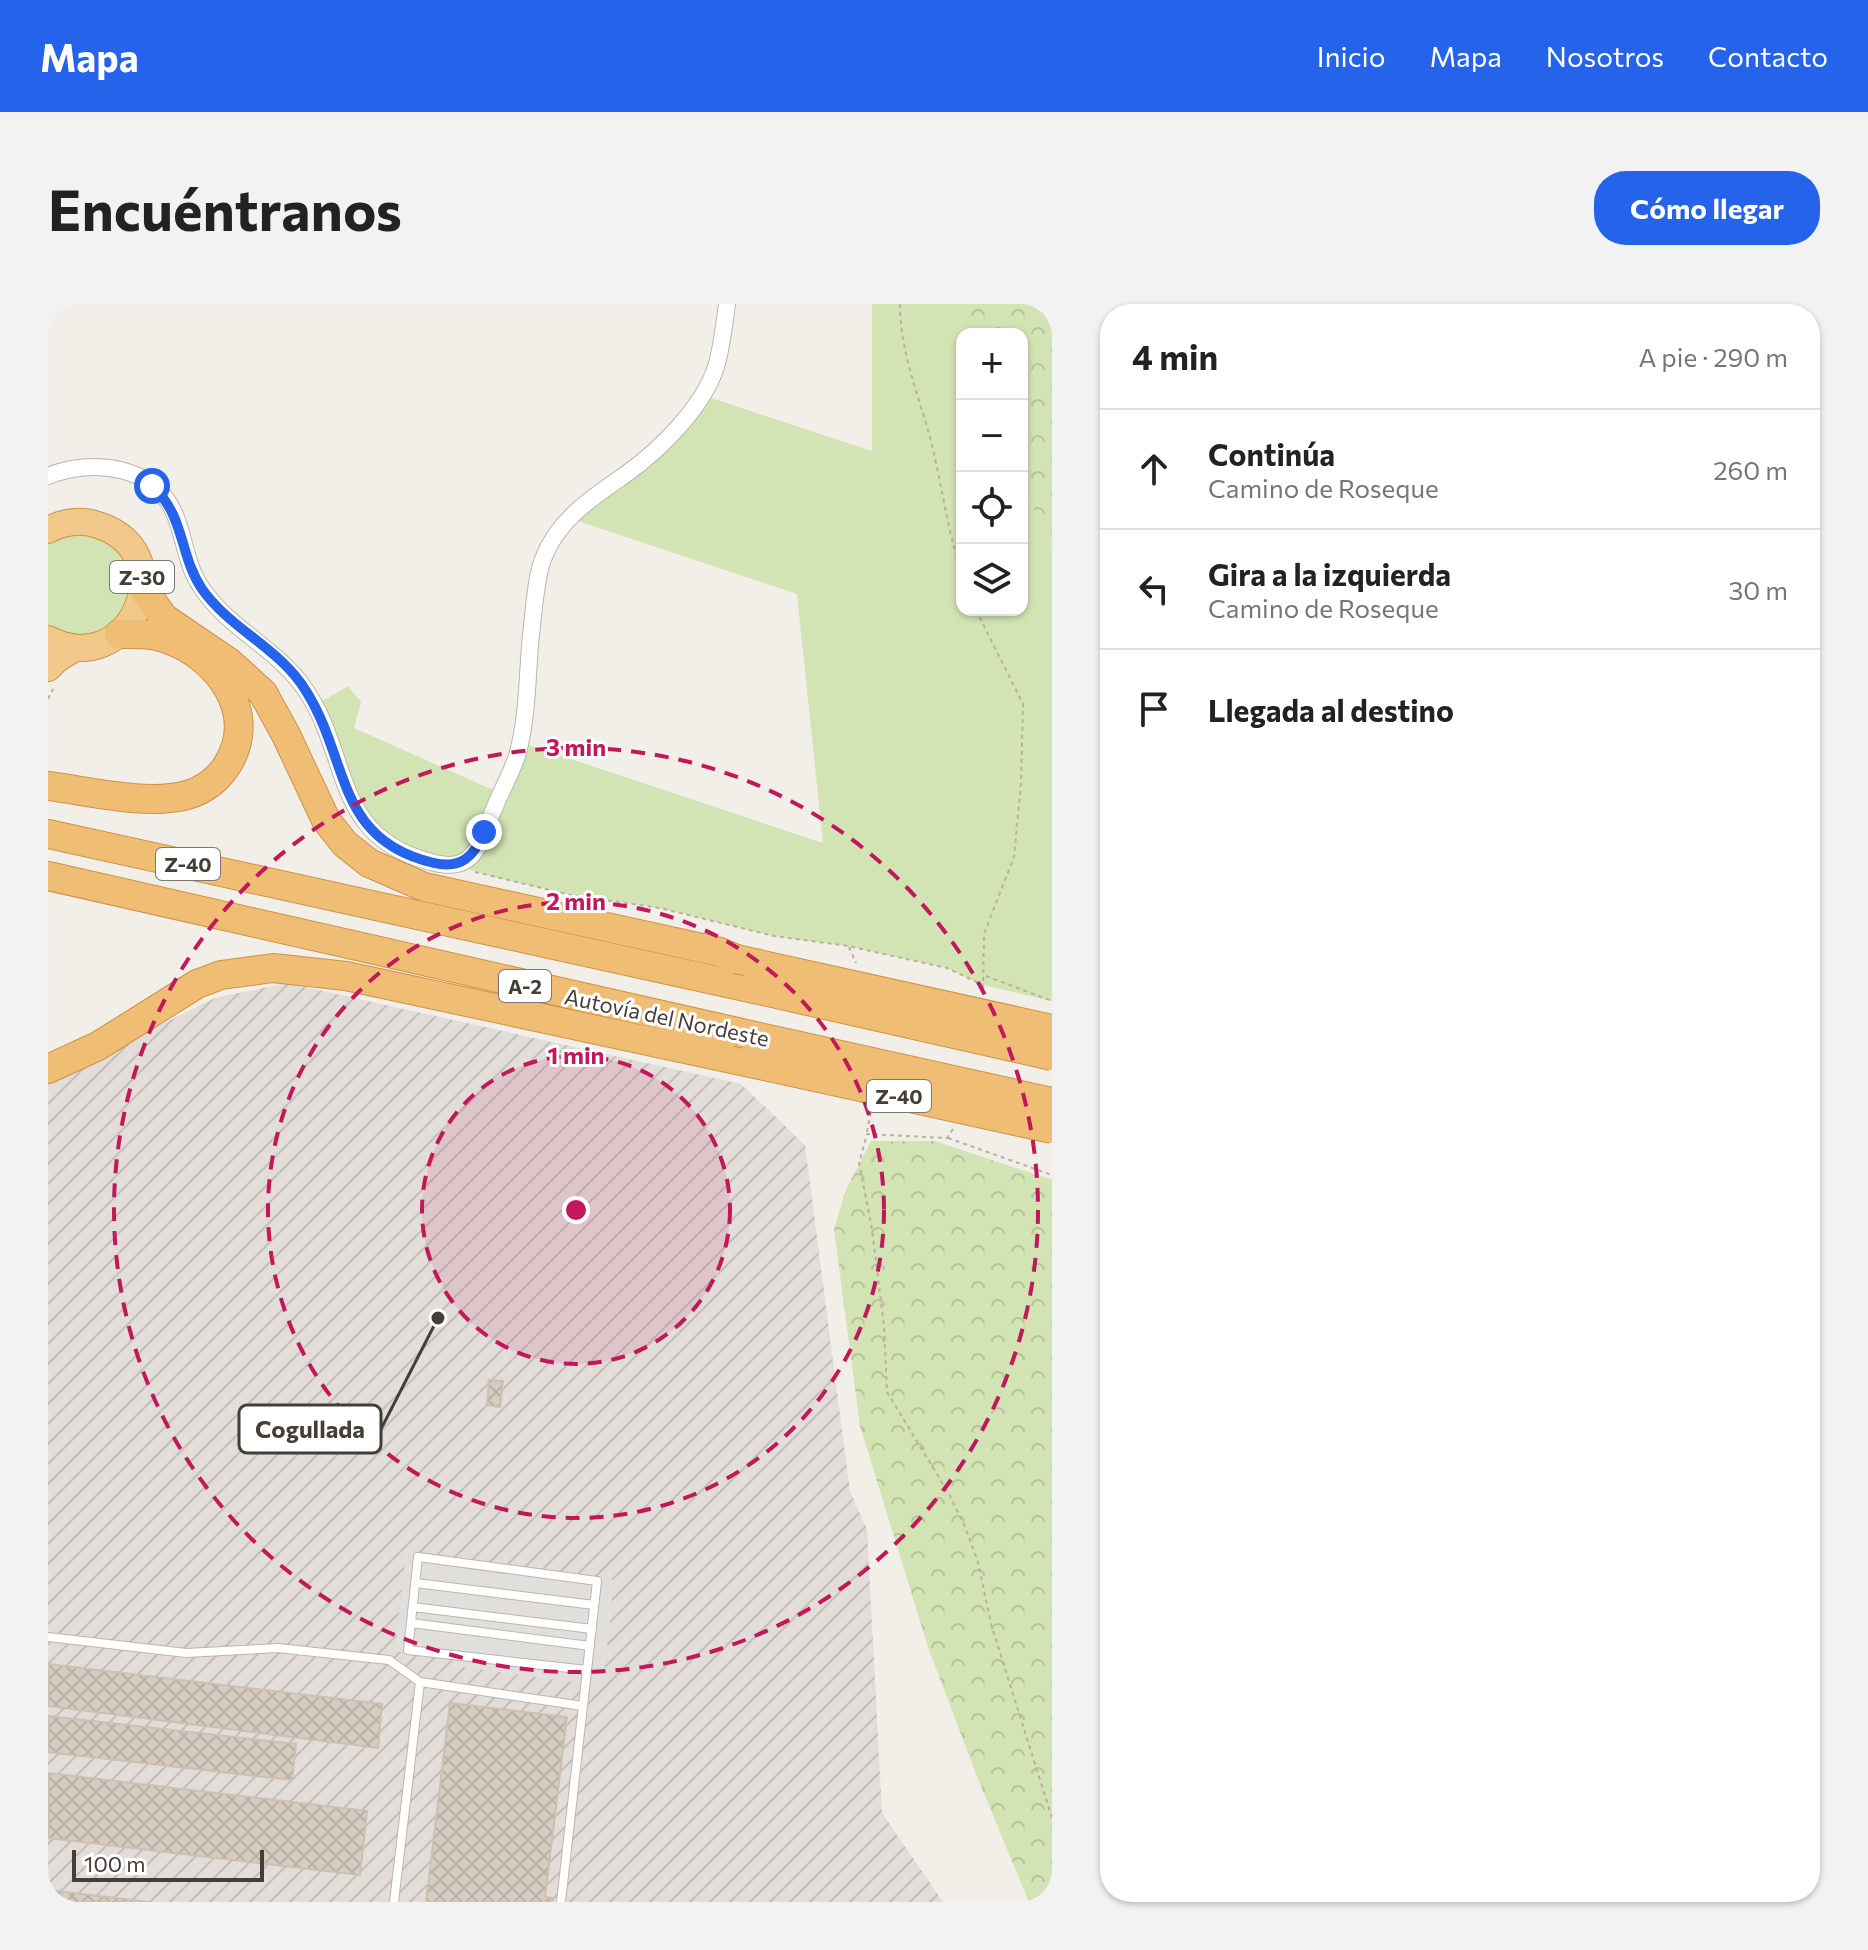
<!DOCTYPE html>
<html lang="es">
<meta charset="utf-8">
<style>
:root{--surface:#fff;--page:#f2f2f2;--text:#222;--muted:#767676;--line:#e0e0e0;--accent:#2563eb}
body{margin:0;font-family:Commissioner,sans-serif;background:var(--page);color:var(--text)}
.controls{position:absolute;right:24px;top:24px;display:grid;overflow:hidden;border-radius:16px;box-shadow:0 2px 6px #0004}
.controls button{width:72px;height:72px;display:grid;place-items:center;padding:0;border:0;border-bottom:2px solid var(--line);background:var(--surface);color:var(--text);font:40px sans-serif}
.scale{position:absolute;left:24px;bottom:20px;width:192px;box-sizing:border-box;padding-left:8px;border:4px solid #453e37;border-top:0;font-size:22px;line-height:28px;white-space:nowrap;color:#453e37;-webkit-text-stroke:6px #fff;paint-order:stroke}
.stop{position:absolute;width:24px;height:24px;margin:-18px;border:6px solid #2563eb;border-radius:50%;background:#fff}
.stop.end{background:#2563eb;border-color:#fff;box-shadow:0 2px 8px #0008}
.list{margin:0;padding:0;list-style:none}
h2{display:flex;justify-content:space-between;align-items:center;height:104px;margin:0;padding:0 32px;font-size:34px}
h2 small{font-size:26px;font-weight:400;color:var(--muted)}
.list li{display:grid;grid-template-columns:52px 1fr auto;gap:24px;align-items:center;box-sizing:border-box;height:120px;padding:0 32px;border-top:2px solid var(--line)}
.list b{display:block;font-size:30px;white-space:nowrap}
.list p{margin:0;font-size:26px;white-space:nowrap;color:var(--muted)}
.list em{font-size:26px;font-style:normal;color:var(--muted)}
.icon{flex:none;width:44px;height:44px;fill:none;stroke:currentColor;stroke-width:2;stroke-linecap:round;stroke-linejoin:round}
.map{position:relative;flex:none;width:1004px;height:1598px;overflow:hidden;border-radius:32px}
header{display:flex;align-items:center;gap:48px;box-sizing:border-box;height:112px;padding:0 40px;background:var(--accent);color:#fff}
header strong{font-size:38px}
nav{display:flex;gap:44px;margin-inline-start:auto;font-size:28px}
.intro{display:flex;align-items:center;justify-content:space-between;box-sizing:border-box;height:192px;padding:0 48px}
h1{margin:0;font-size:56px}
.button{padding:20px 36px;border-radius:32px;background:var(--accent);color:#fff;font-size:28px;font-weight:700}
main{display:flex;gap:48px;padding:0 48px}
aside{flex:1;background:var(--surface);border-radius:32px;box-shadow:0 2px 6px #0004}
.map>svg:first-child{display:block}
.industrial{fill:url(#industrial-furrows)}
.green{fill:#d2e3b4}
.forest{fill:url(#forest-crowns)}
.parking{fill:#e1dfdc}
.building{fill:url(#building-cross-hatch);stroke:#cdc0b2;stroke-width:2}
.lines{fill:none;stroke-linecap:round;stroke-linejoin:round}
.service-casing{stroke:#bdb5ab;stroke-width:10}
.minor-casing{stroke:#bdb5ab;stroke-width:18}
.trunk-casing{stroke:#ce9146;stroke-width:28}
.motorway-casing{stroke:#ce9146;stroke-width:30}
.path{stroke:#bdaf9e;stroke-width:2;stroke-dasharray:4 4;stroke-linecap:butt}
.service{stroke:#fff;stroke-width:8}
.minor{stroke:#fff;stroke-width:16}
.trunk{stroke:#f2c98a;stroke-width:26}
.motorway{stroke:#f0bd75;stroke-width:28}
.motorway-bridge-casing{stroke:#ce9146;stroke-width:30;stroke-linecap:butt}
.motorway-bridge{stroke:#f0bd75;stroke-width:28}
.route{stroke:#2563eb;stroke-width:10}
.ring{fill:none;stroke:#c2185b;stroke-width:4;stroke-dasharray:14 10}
.labels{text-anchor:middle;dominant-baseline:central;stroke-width:6;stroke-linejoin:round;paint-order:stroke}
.shield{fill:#fff;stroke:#7d7873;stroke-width:2}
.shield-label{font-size:20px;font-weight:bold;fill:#453e37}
.street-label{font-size:22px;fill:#453e37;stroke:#fff}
.centre{fill:#c2185b;stroke:#fff;stroke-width:4}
.ring-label{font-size:24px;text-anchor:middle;font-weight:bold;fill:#c2185b;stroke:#fff;stroke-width:6;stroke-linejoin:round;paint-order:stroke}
.leader{fill:none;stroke:#453e37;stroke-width:3}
.callout-dot{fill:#453e37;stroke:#fff;stroke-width:3}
.callout{fill:#fff;stroke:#453e37;stroke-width:3}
.callout-label{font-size:24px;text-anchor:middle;font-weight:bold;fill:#453e37}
</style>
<header>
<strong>Mapa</strong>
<nav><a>Inicio</a><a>Mapa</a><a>Nosotros</a><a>Contacto</a></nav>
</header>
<div class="intro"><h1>Encuéntranos</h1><a class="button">Cómo llegar</a></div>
<main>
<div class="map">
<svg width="1004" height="1598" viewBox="0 0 1004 1598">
<defs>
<pattern id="industrial-furrows" width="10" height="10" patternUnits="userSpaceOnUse" patternTransform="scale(2)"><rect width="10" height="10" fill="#e2ddd9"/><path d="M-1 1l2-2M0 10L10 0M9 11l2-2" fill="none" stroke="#c3bfbb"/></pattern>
<pattern id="forest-crowns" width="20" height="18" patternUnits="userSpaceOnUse" patternTransform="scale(2)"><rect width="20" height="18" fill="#d2e3b4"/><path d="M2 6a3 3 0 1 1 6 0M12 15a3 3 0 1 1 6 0" fill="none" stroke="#b6c49b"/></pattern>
<pattern id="building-cross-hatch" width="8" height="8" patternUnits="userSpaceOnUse" patternTransform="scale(2)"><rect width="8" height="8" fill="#d6ccc1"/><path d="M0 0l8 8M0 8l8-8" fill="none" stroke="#b9b0a6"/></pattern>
</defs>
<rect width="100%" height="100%" fill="#f2eee8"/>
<!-- industrial -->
<path class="industrial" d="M239,679L693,780L757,841L802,1188L819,1225L834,1509L895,1598H0V779L7,778L104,725L167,694Z"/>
<!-- green -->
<path class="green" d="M824,0H907L919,30H914V306H974V183L1004,242V697L935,681L899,664L800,642L726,632L612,604L523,591L443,572L419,565L411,560L331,535L266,402L300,382L313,398L306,424L452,489L472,438L775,539L749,290L521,214L579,169L654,91L824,147Z
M31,227C71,238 78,245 85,285L63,323L35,333L0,323V237Z"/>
<!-- forest -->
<path class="forest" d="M907,0H1004V242L974,183V30H919Z
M823,837H887L1004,876V1598H981L930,1475L881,1346L812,1122L786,925L798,886Z"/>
<!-- parking -->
<path class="parking" d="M358,1247L566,1276L555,1382L406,1362V1356L347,1347Z"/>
<!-- building -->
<path class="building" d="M441,1076L455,1077L452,1103L439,1101Z
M0,1360L334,1400L330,1444L0,1402Z
M402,1399L519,1413L497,1593L505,1594L504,1598H378Z
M0,1412L248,1440L244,1476L0,1448Z
M0,1469L319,1507L312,1571L0,1534Z
M0,1586L101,1598H0Z"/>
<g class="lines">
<!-- service casing -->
<g class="service-casing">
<path id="service" d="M368,1279L546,1301
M365,1303L544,1325
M363,1319L542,1342
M0,1333L138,1349L230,1344L341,1356L372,1378L535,1402
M346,1598L372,1378
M513,1598L549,1277L370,1253L360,1346L539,1366"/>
</g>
<!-- minor casing -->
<g class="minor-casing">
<path id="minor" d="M0,172C44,154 107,161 127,211C137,235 138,261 153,283C179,323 226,343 254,381C304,448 281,532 383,558C401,563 417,563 428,546C436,534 440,518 446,505C453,487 463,470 469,452C480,414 479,370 483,331C486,307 487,278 495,255C510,215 545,193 578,170C612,146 655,103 668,63C674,43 676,21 679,0"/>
</g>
<!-- trunk casing -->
<g class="trunk-casing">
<path id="trunk" d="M0,226C17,217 35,215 53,222C136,252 82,378 0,335
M0,364L9,355L27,344"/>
</g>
<!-- motorway casing -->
<g class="motorway-casing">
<path id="motorway" d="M95,285L116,314L182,359L215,389L238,431L278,516L297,540L321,559L376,583L672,648L688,655
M0,482C40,487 100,502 139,491C157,486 172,474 181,458C210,407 169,352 119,335C104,329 87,330 71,330
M0,530L702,684
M0,572L689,728
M0,765L50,742L149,680L173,671L225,664L298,672L698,758"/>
</g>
<!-- path -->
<path class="path" d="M852,0C852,48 871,92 883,137C894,181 899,226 914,269
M928,306L975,400L973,479L966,553L936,630L935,688
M0,395L5,385
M427,568L523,591L612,604L726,632L800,642L899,664L935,681
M801,643L808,659
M938,672L1004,697
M905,825L899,834L819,830L811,859L824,925L836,1022L839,1088L901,1190L917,1223L930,1258L943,1320L1004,1514
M819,828L823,807
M900,834L1004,871"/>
<!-- service -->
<use href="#service" class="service"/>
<!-- minor -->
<use href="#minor" class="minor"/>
<!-- trunk -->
<use href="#trunk" class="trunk"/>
<!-- motorway -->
<use href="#motorway" class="motorway"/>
<!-- motorway-bridge casing -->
<g class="motorway-bridge-casing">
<path id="motorway-bridge" d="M688,655L1004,725
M702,684L1004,752
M689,728L1004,798
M698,758L1004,825"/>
</g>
<!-- motorway-bridge -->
<use href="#motorway-bridge" class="motorway-bridge"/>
</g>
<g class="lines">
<!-- route -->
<path class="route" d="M104,182C137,211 131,251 154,285C182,325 233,345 258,387C302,457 287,536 386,559C413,565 426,553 436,528"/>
</g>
<!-- distance rings -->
<circle cx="528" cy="906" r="154" fill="#c2185b" fill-opacity=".12"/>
<g class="ring">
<circle cx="528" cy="906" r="154"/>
<circle cx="528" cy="906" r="308"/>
<circle cx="528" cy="906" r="462"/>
</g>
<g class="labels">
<!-- shield labels -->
<g class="shield">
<rect x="62" y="257" width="64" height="32" rx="6"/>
<rect x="108" y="544" width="64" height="32" rx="6"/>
<rect x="451" y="666" width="52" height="32" rx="6"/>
<rect x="819" y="776" width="64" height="32" rx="6"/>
</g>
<g class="shield-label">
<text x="94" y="273">Z-30</text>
<text x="140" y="560">Z-40</text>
<text x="477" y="682">A-2</text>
<text x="851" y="792">Z-40</text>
</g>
<!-- street labels -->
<g class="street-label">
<text transform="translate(619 713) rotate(12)">Autovía del Nordeste</text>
</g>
</g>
<circle cx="528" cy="906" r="12" class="centre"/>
<g class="ring-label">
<text x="528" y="452">3 min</text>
<text x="528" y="606">2 min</text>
<text x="528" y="760">1 min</text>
</g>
<!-- callouts -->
<path class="leader" d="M390 1014L333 1125"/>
<circle class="callout-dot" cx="390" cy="1014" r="8"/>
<rect class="callout" x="191" y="1101" width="142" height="48" rx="8"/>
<g class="callout-label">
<text x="262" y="1134">Cogullada</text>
</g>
</svg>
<div class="controls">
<button>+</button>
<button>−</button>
<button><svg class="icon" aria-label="locate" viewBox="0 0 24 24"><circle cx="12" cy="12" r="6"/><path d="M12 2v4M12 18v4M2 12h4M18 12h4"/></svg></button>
<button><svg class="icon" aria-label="layers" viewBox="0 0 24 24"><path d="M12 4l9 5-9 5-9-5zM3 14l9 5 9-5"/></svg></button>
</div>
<div class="scale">100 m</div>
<div class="stop" style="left:104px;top:182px"></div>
<div class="stop end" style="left:436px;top:528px"></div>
</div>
<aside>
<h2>4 min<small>A pie · 290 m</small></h2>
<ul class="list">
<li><svg class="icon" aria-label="ahead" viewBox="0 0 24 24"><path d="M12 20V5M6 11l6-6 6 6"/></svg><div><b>Continúa</b><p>Camino de Roseque</p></div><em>260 m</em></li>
<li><svg class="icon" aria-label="left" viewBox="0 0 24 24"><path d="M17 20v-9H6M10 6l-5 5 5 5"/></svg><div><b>Gira a la izquierda</b><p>Camino de Roseque</p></div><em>30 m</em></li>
<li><svg class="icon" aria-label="arrive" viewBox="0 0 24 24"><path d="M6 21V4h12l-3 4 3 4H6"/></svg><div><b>Llegada al destino</b></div></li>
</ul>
</aside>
</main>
